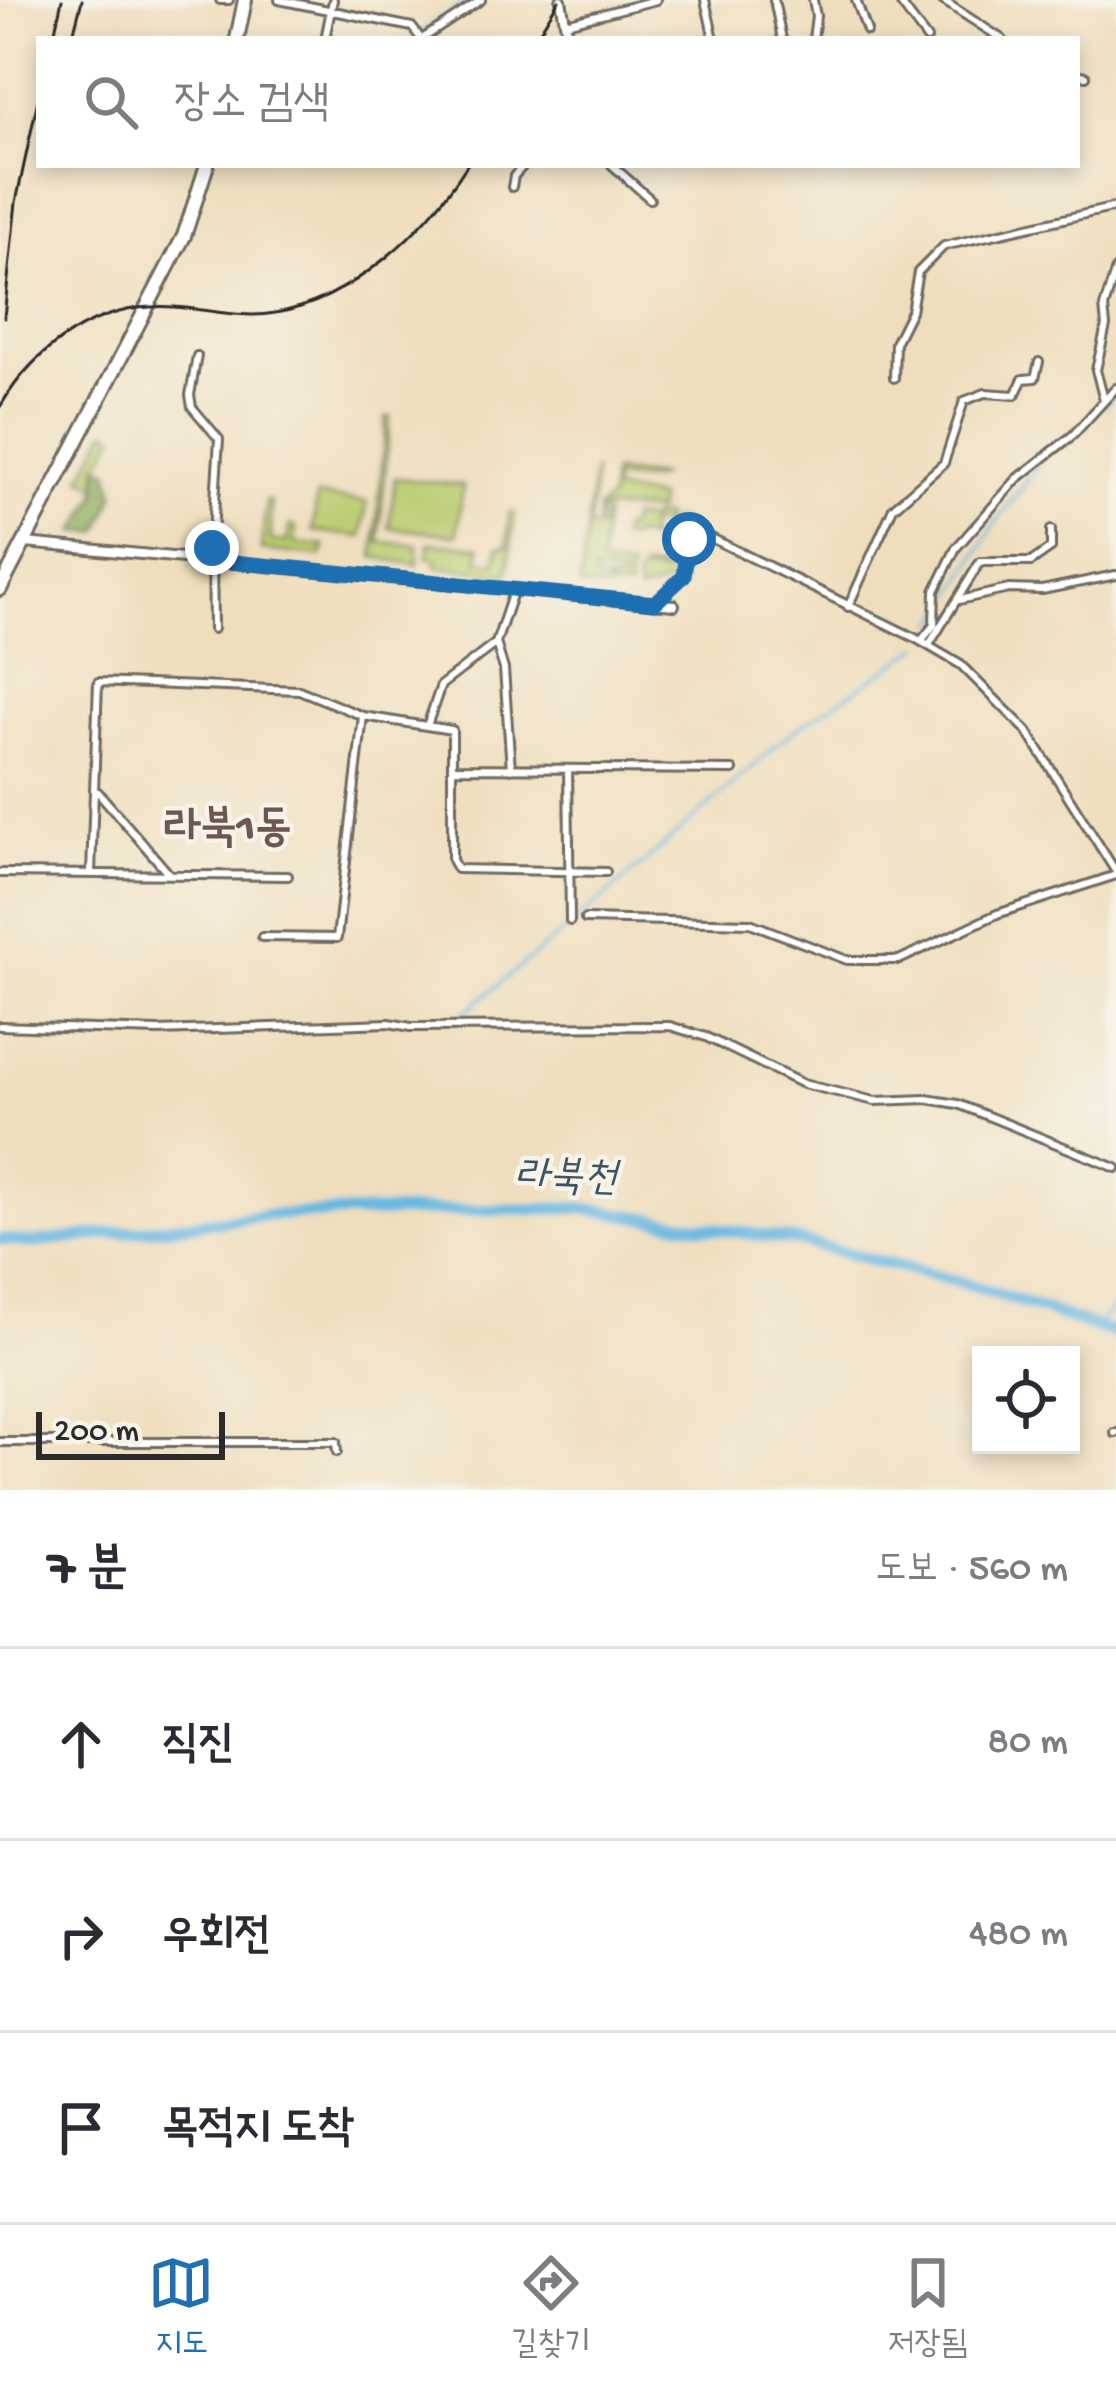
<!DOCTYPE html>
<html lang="ko">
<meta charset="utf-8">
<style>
:root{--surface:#fff;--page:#f7f7f7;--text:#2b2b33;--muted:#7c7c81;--line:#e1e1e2;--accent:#1f6fb2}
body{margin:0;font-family:"Gochi Hand","Poor Story",sans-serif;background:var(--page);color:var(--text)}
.controls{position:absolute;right:36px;bottom:36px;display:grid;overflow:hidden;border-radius:0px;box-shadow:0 6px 18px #0003}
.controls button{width:108px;height:108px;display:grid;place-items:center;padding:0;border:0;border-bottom:3px solid var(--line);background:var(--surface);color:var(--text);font:60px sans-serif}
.scale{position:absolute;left:36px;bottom:30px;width:189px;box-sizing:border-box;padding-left:12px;border:6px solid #2b2b2b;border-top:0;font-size:33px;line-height:42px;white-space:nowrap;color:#2b2b2b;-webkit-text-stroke:9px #f7f3e8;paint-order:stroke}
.stop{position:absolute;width:36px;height:36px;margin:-27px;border:9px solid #1f6fb2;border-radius:50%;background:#fff}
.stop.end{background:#1f6fb2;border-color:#fff;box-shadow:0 3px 12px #0008}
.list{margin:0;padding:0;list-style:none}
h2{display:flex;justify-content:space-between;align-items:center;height:156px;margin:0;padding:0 48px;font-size:51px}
h2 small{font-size:39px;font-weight:400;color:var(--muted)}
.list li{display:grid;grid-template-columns:78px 1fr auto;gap:36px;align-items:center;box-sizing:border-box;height:192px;padding:0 48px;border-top:3px solid var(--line)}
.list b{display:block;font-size:45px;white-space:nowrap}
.list em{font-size:39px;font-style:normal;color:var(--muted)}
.icon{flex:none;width:66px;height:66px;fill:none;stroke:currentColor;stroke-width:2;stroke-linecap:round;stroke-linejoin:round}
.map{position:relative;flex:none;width:1116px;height:1490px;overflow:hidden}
.search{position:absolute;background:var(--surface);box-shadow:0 6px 18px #0003;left:36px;right:36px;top:36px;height:132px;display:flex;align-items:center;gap:30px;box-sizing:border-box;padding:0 42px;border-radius:0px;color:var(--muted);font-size:45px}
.sheet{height:732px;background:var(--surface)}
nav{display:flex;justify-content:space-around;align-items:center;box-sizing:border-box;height:168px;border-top:3px solid var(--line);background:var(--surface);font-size:33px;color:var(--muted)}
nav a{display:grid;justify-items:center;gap:6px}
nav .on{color:var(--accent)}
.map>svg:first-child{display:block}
.green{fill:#bacc6f;stroke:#727c4d;stroke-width:3}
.forest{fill:#93b062;stroke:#5f6e46;stroke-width:3}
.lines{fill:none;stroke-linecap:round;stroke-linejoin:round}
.stream{stroke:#66b8e1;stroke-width:3}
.river{stroke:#66b8e1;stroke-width:12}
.street-casing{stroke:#706a5e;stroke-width:12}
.secondary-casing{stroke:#706a5e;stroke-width:14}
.highway-casing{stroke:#706a5e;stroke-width:18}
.street{stroke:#fff;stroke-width:6}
.secondary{stroke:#fff;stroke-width:8}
.highway{stroke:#fff;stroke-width:12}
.rail{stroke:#2b2b2b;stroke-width:3}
.route{stroke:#1f6fb2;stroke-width:15}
.labels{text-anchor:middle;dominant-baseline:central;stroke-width:9;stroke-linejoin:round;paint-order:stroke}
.water-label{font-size:42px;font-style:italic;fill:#3d5562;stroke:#f7f3e8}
.quarter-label{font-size:45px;font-weight:bold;fill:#6d574f;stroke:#f7f3e8}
</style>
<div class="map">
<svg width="1116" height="1490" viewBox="0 0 1116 1490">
<rect width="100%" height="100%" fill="#f7f3e8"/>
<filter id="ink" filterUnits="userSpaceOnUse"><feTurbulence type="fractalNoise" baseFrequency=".00833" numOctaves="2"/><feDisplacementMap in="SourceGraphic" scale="24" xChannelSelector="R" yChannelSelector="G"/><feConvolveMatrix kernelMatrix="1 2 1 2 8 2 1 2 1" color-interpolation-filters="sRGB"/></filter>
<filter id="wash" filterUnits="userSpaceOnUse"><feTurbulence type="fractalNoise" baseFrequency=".004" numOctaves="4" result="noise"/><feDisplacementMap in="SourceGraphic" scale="48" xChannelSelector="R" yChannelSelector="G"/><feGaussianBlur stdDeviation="2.7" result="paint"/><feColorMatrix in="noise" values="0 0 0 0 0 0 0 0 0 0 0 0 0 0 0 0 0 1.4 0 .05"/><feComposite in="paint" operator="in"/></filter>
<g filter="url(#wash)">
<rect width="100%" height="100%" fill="#efdebd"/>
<!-- green -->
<path class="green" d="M386,417H390L379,542L418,545V565L374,557Z
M107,430L116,435L98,467V487L82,478Z
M594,470L589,528L600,529L605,511L600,564L630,569L629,589H609L610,581L623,582L624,577L610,575L609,570L608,574H594V579L607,581L606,589L580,586Z
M612,473L661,476L648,480L613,479V491L658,498L657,511L601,509L596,527L597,509L610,499Z
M395,478L463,485L457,535L389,528Z
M317,496L367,502L362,537L313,531Z
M266,501L271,502V541L288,542L290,526L296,527L295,543L325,546L322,556L261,550Z
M509,513H515L508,574L436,567L437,559L428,558L429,543L480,547L479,561L496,563L498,548L507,546Z
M651,516L665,517L664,525L648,524L649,540L633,535L632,539L621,538L622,528H628L631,518L650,520Z
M671,520L683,521L679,572L639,569L667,568Z
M641,572L678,574L668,584L638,593L637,577Z"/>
<!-- forest -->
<path class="forest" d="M100,465L109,470L115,495L99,532H76L97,494Z"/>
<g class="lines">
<!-- stream -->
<path class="stream" d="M411,39L468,0
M0,112H4
M1103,407L1116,393
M936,624L995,524L1038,466
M453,1022L606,896L792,732L921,646
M1097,1325L1116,1304"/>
<!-- river -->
<path class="river" d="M0,1239L31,1243L268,1215L582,1208L798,1241L967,1284L1116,1334"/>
</g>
</g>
<g filter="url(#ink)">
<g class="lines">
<!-- street casing -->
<g class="street-casing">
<path id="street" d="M220,0H229
M279,0L412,27L421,39
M705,0L714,39
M774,0L782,39
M813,0L816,16L813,39
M856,0L867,31
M898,0L927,39
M942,0L1002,39
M566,23L656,0
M325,39L333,0
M422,39L481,0
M1077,74L1086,76
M612,165L650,199
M512,187L514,176L524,165
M197,356L190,395L192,407L219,439L212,548L213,629
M894,378L895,343L911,311L918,272L944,246L1116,207
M1104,400L1096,370L1106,326L1104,307L1116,269
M959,600L1009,589L1042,590L1116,575
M655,603L684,576L689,539L701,533L915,638L961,665L1027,731L1116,872
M848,607L893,508L944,463L964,401L985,393L1015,395L1023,379L1035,378L1039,362
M921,641L934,625L935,591L956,548L1017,479L1073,435L1116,388
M496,643L504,669L511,769
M929,645L980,562H1031L1051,548V530
M427,726L441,685L496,643L514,589
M455,768L733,770
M568,769L570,921
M98,792L170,875
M0,873L288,876
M91,873L98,682L299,690L363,716
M585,919L750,923L847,960H899L997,914L1116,875
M262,937L337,938L363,716L452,730V860L457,869L606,872
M0,1026L158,1031L389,1023L411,1027L670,1026L706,1037L803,1084L875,1101L927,1099L958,1104L1116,1168
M1115,1433H1116
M0,1442H336L337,1452"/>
</g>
<!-- secondary casing -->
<g class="secondary-casing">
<path id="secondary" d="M561,0L568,39
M26,543L674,605"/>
</g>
<!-- highway casing -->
<g class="highway-casing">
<path id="highway" d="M237,39L245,0
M0,589L184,236L207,165"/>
</g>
<!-- street -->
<use href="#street" class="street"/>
<!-- secondary -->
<use href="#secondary" class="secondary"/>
<!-- highway -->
<use href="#highway" class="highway"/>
<!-- rail -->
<path class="rail" d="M53,39L62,0
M72,39L82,0
M535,39L559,0
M4,318L16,202L39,95
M0,407C36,345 100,302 174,307C208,309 241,319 275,313C352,301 427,229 467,165"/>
</g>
</g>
<g class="lines" filter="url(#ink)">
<!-- route -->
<path class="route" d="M212,548V560L655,603L684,576L689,539"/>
</g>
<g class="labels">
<!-- water labels -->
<g class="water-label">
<text transform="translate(566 1180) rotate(2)">라북천</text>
</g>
<!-- quarter labels -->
<g class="quarter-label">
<text x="228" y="830">라북1동</text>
</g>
</g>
</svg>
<div class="controls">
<button><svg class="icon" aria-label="locate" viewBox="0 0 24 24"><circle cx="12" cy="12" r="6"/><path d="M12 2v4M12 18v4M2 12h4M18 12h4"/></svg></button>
</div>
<div class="scale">200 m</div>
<div class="stop" style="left:689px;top:539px"></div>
<div class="stop end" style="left:212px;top:548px"></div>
<div class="search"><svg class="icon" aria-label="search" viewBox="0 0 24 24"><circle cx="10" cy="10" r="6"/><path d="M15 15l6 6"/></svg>장소 검색</div>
</div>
<section class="sheet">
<h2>7 분<small>도보 · 560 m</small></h2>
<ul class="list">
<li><svg class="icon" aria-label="ahead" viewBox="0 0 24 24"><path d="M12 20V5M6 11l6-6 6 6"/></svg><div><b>직진</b></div><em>80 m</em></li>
<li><svg class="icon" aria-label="right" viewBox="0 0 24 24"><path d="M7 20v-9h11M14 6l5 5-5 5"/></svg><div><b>우회전</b></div><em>480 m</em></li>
<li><svg class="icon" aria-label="arrive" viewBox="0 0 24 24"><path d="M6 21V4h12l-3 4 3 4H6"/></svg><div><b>목적지 도착</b></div></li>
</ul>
</section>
<nav>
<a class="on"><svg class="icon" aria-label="map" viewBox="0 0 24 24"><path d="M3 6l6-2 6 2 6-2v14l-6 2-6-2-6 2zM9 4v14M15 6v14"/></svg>지도</a>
<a><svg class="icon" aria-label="directions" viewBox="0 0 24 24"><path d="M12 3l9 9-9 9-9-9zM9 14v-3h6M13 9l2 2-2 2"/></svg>길찾기</a>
<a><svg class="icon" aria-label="saved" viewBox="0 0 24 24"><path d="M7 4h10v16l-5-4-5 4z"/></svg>저장됨</a>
</nav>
